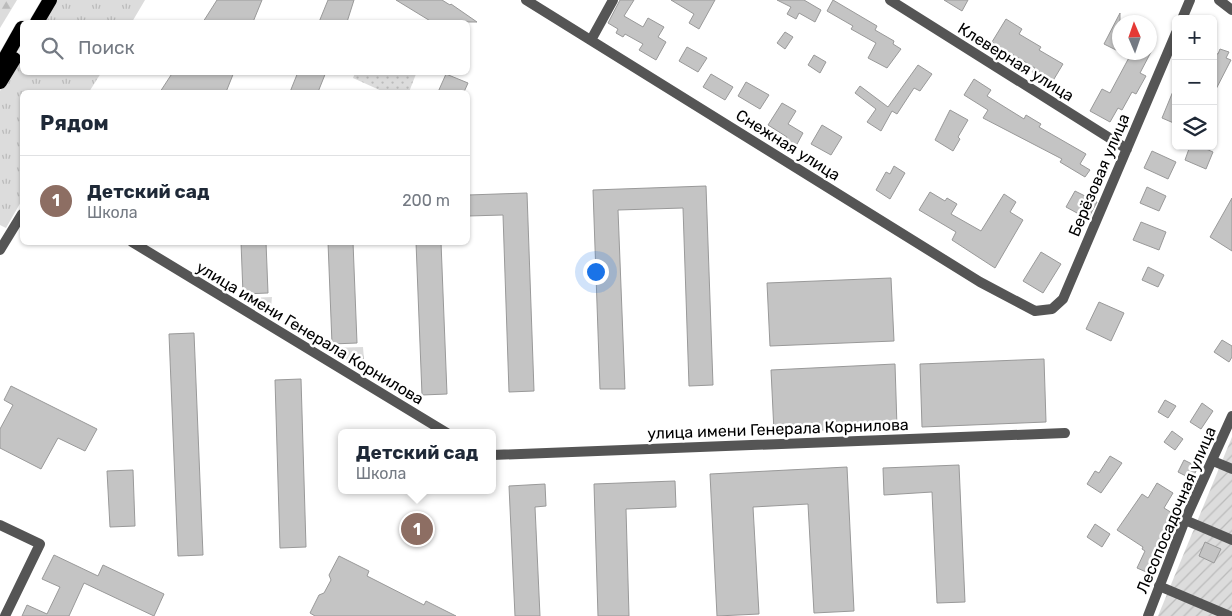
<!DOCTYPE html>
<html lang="ru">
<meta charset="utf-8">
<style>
:root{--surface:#fff;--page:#f2f2f3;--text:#1f2937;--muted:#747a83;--line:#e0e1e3;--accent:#111827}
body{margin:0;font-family:Rubik,sans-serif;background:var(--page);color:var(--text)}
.controls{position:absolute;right:15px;top:15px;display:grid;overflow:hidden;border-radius:8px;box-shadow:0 1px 4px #0004}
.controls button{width:45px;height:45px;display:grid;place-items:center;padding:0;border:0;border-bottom:1px solid var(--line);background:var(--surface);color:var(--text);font:25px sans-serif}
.compass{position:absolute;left:1112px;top:15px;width:45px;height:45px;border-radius:50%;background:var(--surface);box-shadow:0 1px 4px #0004;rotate:358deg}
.you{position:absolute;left:595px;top:271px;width:18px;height:18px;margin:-12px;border:4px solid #fff;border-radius:50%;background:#1a73e8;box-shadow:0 0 0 8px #1a73e833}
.badge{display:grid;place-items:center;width:32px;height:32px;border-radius:50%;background:var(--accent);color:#fff;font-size:16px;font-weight:700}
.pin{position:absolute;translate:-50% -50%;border:2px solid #fff;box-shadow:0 1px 5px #0006}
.popup{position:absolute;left:338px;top:429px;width:158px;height:65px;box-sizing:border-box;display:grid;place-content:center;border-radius:8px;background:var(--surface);filter:drop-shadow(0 1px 4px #0005);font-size:16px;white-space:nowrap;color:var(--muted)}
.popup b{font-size:19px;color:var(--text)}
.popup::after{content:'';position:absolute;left:50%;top:100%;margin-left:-10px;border:10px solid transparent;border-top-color:var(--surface)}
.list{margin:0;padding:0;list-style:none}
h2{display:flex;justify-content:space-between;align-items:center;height:65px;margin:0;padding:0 20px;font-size:21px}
h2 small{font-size:16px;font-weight:400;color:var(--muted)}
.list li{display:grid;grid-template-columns:32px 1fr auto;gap:15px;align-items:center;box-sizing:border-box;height:90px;padding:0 20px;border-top:1px solid var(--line)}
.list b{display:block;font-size:19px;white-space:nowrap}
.list p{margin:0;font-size:16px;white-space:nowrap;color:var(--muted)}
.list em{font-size:16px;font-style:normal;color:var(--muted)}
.icon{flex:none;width:28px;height:28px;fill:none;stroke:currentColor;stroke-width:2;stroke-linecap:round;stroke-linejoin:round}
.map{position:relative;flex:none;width:1232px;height:616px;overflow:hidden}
.search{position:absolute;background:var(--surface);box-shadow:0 1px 4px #0004;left:20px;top:20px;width:450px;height:55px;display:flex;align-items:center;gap:12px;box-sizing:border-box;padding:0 18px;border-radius:8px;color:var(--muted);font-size:19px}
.panel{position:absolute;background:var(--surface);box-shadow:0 1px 4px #0004;left:20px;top:90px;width:450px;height:155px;border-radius:8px}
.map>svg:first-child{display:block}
.grass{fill:url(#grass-tufts)}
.forest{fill:url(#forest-firs)}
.park{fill:url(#park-dots)}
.garden{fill:url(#garden-furrows)}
.building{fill:#c4c4c4;stroke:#999}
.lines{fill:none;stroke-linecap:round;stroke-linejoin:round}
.trunk-casing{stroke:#dbdbdb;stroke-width:15}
.minor{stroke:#555;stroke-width:10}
.trunk{stroke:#000;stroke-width:14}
.labels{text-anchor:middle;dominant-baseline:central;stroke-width:5;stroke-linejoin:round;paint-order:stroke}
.street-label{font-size:16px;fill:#000;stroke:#fff}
</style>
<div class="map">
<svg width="1232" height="616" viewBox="0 0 1232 616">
<defs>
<pattern id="grass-tufts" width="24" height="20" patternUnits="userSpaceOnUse" patternTransform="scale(1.25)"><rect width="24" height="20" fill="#dcdcdc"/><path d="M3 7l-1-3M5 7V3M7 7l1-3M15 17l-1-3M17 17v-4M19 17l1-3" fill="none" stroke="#bbb"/></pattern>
<pattern id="forest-firs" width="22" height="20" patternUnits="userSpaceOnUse" patternTransform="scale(1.25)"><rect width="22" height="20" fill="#dcdcdc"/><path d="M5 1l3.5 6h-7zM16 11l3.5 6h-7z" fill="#bbb"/></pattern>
<pattern id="park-dots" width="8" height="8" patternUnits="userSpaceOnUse" patternTransform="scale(1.25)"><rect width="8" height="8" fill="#dcdcdc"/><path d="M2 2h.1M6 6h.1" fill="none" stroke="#bbb" stroke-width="1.8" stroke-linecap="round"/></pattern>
<pattern id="garden-furrows" width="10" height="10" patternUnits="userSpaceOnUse" patternTransform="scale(1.25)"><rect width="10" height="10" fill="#dcdcdc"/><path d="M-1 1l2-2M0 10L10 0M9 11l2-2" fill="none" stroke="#bbb"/></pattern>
</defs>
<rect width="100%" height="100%" fill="#fff"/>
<!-- grass -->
<path class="grass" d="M55,0H145L132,22H42Z
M22,55V72L101,73L89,92H22V200L6,228L0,225V91Z
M272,297L271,308L266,311L244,298Z
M363,347L364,359L357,366L328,348Z"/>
<!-- forest -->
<path class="forest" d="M0,0H17L0,28Z"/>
<!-- park -->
<path class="park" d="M413,73L416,74L409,92H384L353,78L355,73Z"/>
<!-- garden -->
<path class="garden" d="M1232,437V616H1158Z"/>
<!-- building -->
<path class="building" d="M217,0H262L253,22H203Z
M328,0H354L347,22H319Z
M396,0H442L450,5L451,4L477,22H432Z
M620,0H634L624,16L643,27L648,18L664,27L658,37L666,42L656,60L639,50L643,44L625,34L623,37L616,33L618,29L608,23Z
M671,0H715L699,29L689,23L694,14Z
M777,0H804L821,10L815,22L799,13L796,19L787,14L791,7Z
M833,0L877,26L875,30L894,41L893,44L901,49L887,68L868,58L876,43L851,29L853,26L827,11Z
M944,0H968L962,11Z
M1120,13V52L1104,44Z
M1006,19L1022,29L1019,34L1041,47L1039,50L1063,64L1051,84L1032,72L1035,68L992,42Z
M785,32L793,37L785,49L777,43Z
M687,47L707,58L698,72L679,61Z
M1220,49L1229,52L1226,58L1231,60L1213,95V53L1218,54Z
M1132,52H1151L1140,73L1146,76L1136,94L1132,92L1122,110L1118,108L1110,122L1090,111L1102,89L1110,93Z
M814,55L826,62L820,73L808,65Z
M918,65L932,74L920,91L914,88L897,114L892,111L881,131L867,122L876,109L855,93L860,86L888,107Z
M173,72H234L226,92H160Z
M298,72H326L318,92H290Z
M446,74L468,83L464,92H438Z
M711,74L733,87L725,100L703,87Z
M974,79L991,90L987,96L1024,119L1026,115L1041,124L1039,127L1086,154L1080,164L1090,170L1085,177L1060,162L1062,159L983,118L988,110L964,95Z
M746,82L769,95L760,109L738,96Z
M1176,84V124L1162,118Z
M782,103L796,111L788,124L803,133L796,146L785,140L787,137L768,125Z
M950,110L968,120L958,137L960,139L953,151L935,140Z
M822,125L842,137L831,155L811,144Z
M1190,146H1199L1213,152L1206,169L1185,160Z
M1152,151L1176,162L1168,179L1144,168Z
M894,166L905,173L890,199L876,190L886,172L890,174Z
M706,186L713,385L689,386L683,208L618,210L625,389H600L593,190Z
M1147,187L1166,196L1159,211L1140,203Z
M1075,191L1097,202L1088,219L1066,207Z
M930,192L945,201L947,198L957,204L951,214L981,231L1004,194L1016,202L1010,212L1023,220L995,268L952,240L956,232L919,210Z
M527,193L534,391L509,392L503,215L468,216V195Z
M1232,198V251L1210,237Z
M1141,222L1166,232L1159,250L1133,240Z
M241,242H266L268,293L243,294Z
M328,242H353L357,343L332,344Z
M416,242H441L447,394L422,395Z
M1041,252L1061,264L1043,293L1023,281Z
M1148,267L1164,275L1158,287L1142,280Z
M891,278L894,341L770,346L767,283Z
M1099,302L1124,313L1111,341L1086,329Z
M194,333L203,555L178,556L169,334Z
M1222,340L1232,346V357L1229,362L1214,352Z
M1044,359L1046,422L922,427L920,364Z
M895,364L897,427L774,432L771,370Z
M301,379L306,547L280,548L275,380Z
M11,386L97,429L85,451L58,438L41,469L0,448V429L13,405L4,400Z
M1165,400L1176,406L1168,418L1158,412Z
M1202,403L1213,411L1201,429L1190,422Z
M1172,431L1183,439L1175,450L1164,442Z
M1110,456L1122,463L1101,493L1087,484L1095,471L1099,473Z
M1184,460L1198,467L1192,479L1178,472Z
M959,465L965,602L937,603L932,492L884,495L883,468Z
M847,467L854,611L814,613L808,504L753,507L759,614L717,616L710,474Z
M133,470L135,526L110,527L107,471Z
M675,481L676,507L626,509L629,616H598L594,484Z
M1157,483L1173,493L1164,508L1177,516L1163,540L1169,543L1168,545L1151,574L1137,568L1145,551L1142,549L1143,547L1117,530L1142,494L1148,498Z
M545,484L546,506L535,507L540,616H515L509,486Z
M1095,524L1110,534L1102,547L1087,537Z
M1205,542L1221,549L1214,563L1199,556Z
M54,555L98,576L103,565L164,594L154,616L84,583L69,616H22L27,605L47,614L60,587L42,579Z
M339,556L369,571L367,576L424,605L426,601L456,616H315L310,613L319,595L324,593L331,580L329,575Z"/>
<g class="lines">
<!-- trunk casing -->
<g class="trunk-casing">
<path id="trunk" d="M37,22L50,0
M0,67L22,28
M0,82L14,59"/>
</g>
<!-- minor -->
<path class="minor" d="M526,0L980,282L1035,311L1052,309L1063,299L1176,33
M890,0L1127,149
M1219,0L1232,10
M1182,19L1190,0
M591,40L613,0
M132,242L447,433
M0,250L22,214
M492,455L1065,433
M1213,461L1232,469
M1185,520L1232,540
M0,525L40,544L5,616
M1159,586L1230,616
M1148,616L1185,520L1232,416"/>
<!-- trunk -->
<use href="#trunk" class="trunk"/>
</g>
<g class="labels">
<!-- street labels -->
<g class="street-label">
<text transform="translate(1016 62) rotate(32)">Клеверная улица</text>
<text transform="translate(788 145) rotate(32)">Снежная улица</text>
<text transform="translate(1099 175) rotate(-67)">Берёзовая улица</text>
<text transform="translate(310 333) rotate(31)">улица имени Генерала Корнилова</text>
<text transform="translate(778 429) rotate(-2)">улица имени Генерала Корнилова</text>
<text transform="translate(1176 510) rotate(-67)">Лесопосадочная улица</text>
</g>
</g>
</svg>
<div class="controls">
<button>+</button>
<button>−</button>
<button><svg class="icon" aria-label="layers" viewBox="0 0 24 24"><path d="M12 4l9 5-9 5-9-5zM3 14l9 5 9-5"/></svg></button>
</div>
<svg class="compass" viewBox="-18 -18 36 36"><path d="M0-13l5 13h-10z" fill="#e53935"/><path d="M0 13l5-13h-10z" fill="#747a83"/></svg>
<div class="you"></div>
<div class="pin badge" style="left:417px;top:529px;background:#8d6e63">1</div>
<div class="popup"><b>Детский сад</b>Школа</div>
<div class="search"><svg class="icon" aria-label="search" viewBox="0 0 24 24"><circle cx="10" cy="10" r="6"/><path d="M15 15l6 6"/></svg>Поиск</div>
<section class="panel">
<h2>Рядом<small></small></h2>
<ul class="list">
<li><span class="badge" style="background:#8d6e63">1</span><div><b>Детский сад</b><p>Школа</p></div><em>200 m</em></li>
</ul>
</section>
</div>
